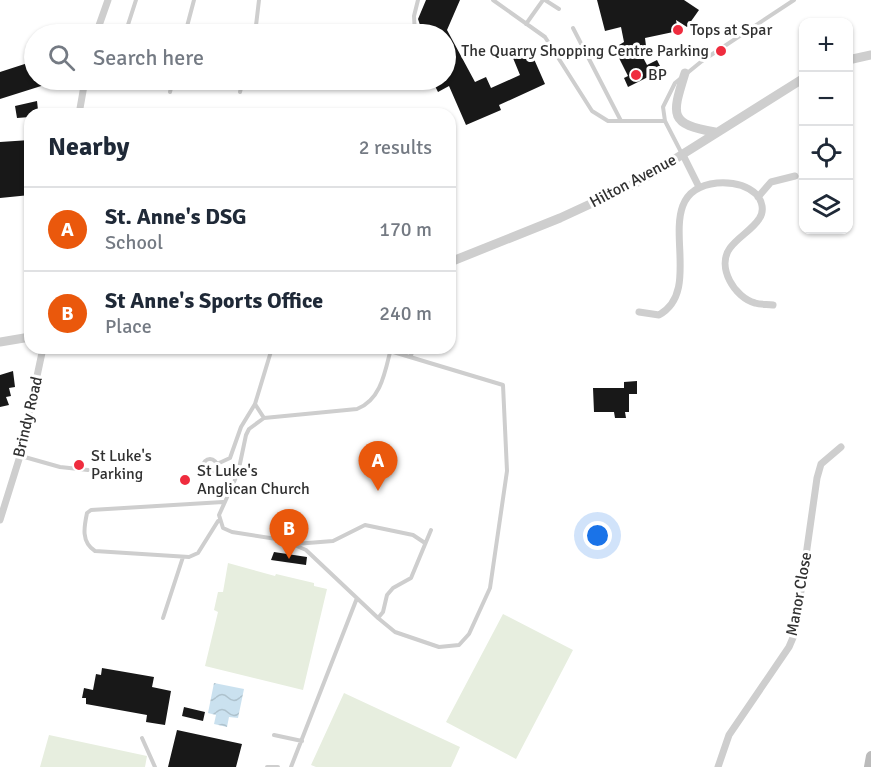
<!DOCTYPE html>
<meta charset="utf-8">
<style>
:root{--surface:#fff;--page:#f2f2f3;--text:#1f2937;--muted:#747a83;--line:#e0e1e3;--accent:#ea580c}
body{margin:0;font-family:Signika,sans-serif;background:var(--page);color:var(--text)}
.controls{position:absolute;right:18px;top:18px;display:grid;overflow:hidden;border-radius:12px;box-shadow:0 2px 4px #0004}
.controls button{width:54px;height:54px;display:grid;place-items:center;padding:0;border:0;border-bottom:2px solid var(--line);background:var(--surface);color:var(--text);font:30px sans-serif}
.you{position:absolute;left:598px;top:536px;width:21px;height:21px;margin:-15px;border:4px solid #fff;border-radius:50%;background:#1a73e8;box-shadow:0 0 0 9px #1a73e833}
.badge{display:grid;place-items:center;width:39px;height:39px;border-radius:50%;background:var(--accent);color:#fff;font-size:20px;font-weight:700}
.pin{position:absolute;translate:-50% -50px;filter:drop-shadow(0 2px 3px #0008)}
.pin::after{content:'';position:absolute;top:32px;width:21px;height:18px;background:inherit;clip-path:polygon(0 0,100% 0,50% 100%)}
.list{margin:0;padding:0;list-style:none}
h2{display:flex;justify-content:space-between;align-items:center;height:78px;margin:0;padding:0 24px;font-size:26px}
h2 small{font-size:20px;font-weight:400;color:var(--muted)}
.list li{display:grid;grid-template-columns:39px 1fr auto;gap:18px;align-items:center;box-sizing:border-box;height:84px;padding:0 24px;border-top:2px solid var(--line)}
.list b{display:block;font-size:22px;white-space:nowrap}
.list p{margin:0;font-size:20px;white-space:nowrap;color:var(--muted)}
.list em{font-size:20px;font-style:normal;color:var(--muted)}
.icon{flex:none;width:33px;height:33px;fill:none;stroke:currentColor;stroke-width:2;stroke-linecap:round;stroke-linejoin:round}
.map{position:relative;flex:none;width:871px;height:767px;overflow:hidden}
.search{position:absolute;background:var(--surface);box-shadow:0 2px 4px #0004;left:24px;top:24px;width:432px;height:66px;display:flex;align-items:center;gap:15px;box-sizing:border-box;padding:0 21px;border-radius:33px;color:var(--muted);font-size:22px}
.panel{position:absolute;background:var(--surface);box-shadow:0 2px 4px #0004;left:24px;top:108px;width:432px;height:246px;border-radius:18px}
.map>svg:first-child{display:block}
.garden{fill:#e7eedf}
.water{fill:url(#water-waves)}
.building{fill:#181818}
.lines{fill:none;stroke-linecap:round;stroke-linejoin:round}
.service{stroke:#cecece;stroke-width:4}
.minor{stroke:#cecece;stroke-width:7}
.tertiary{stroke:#cecece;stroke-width:9}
.secondary{stroke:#bbb;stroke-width:10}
.poi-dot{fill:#ef2c3e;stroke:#fff;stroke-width:2}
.labels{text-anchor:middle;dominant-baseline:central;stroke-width:6;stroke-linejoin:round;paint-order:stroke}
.poi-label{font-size:16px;fill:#313131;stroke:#fff;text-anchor:start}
.street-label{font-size:16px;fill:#313131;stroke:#fff}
</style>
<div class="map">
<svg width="871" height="767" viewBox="0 0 871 767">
<defs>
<pattern id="water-waves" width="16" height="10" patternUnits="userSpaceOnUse" patternTransform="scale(1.5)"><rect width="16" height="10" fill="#cae1ef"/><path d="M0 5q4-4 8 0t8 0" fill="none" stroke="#aec2cd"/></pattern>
</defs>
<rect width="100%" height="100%" fill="#fff"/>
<!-- garden -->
<path class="garden" d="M228,563L275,576L276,574L314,583V586L327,589L303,690L205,666L218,612L214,610L218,592H223Z
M503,614L573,650L516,759L446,722Z
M344,693L460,747L451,767H316L311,765Z
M49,735L147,756L145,767H40Z"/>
<!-- water -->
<path class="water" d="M214,683L244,689L238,718L229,717L227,727L214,724L216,715L208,713Z"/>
<!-- building -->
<path class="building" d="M426,0H460L447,30L475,82L486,77L491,88L520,75L513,58L530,50L545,84L499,105L501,110L466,125L449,86L438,92L432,80H446V34H423L418,19Z
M597,0H684L699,10L687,27L676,20L678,31L645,38L646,46L638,48L647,65L657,60L662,70L628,87L624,78L628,76L614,48L624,42L621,27L605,31Z
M34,61V80L57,81L0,99V72Z
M37,101L38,110H33L30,117L17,118L15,106Z
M30,140V195L0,198V142Z
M13,371L15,387L9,388L11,396L6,397L9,405L0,407V375Z
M637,381V394H629V412H625L626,418H615L614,412H594L593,388H624V382Z
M274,552L307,557L306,565L271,560Z
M102,668L154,677L152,687L171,691L165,725L146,722L147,715L86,704V698H82L84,688L93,690L96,674L101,675Z
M184,707L205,712L203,721L182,716Z
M177,730L242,744L236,767H168Z"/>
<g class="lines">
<!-- service -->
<path class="service" d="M493,0L545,37L592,111L608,121H665
M545,0L559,9
M526,24L543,0
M573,28L621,121
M125,34L136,0
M185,34L194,0
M255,34L259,0
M415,34L414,16L418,0
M170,92L173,80
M240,92L243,80
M682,154L665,121L663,107L675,83L702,61L794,0
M411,356L413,348
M255,404L264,418L249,429L246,435L238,473L219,515L223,528L232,532L283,540L306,550L378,618L383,612L387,595L393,588L411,578L431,530
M264,418L357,409C381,400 385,372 391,348
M21,456L60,467L88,470
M203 466a7 7 0 1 1 14 0a7 7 0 1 1-14 0Z
M217,464L230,458L241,427L255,404L272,348
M218,521L198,553L189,557L95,551C81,542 84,527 87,513L91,510L223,502
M295,544L333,541L365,525L413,535L425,543
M163,618L183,557
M378,618L395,632L439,647L459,645L469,634L490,588L507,471L503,385L390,351
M274,735L302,741
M142,738L155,767
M267,767H278
M291,767L357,598"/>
<!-- minor -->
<path class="minor" d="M96,34L108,0
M79,114L85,80
M683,155L699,187
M758,197L771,182L795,176
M639,312L659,315C710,287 643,191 717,183C731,182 745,184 756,194C762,200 765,211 759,219C752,230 738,237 730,248C716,267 735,298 755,303C761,305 768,304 773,305
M0,520L20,456L43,348
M718,767L729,735L789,647L795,633L817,478L821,464L841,447"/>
<!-- tertiary -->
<path class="tertiary" d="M848,60L871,55
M685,73C672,115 668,124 715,132
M450,262L560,218L640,181L804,78
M0,342L30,337"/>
<!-- secondary -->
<path class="secondary" d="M869,767L871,756"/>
</g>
<!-- markers -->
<g class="poi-dot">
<circle cx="678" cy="30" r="6"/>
<circle cx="721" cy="51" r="6"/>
<circle cx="636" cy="75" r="6"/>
<circle cx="79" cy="465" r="6"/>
<circle cx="185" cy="480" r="6"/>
</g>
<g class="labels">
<!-- poi labels -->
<g class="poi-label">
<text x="690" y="30">Tops at Spar</text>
<text x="709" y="51" text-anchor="end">The Quarry Shopping Centre Parking</text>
<text x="648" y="75">BP</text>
<text x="91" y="456">St Luke's<tspan x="91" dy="18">Parking</tspan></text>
<text x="197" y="471">St Luke's<tspan x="197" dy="18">Anglican Church</tspan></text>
</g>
<!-- street labels -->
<g class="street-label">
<text transform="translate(633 181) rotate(-28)">Hilton Avenue</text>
<text transform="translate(28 417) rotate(-77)">Brindy Road</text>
<text transform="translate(799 594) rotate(-80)">Manor Close</text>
</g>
</g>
</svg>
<div class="controls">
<button>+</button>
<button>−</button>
<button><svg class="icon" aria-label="locate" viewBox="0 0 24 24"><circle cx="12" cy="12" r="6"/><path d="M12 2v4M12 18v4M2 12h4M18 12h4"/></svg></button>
<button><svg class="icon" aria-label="layers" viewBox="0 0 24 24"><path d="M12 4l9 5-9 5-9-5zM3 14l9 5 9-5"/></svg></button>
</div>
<div class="you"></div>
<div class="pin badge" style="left:378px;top:491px">A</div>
<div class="pin badge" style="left:289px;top:559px">B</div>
<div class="search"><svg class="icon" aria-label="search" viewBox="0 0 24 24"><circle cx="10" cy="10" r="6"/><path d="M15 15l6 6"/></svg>Search here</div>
<section class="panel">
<h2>Nearby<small>2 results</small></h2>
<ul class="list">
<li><span class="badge">A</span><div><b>St. Anne's DSG</b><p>School</p></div><em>170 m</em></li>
<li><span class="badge">B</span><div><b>St Anne's Sports Office</b><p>Place</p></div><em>240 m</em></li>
</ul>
</section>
</div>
